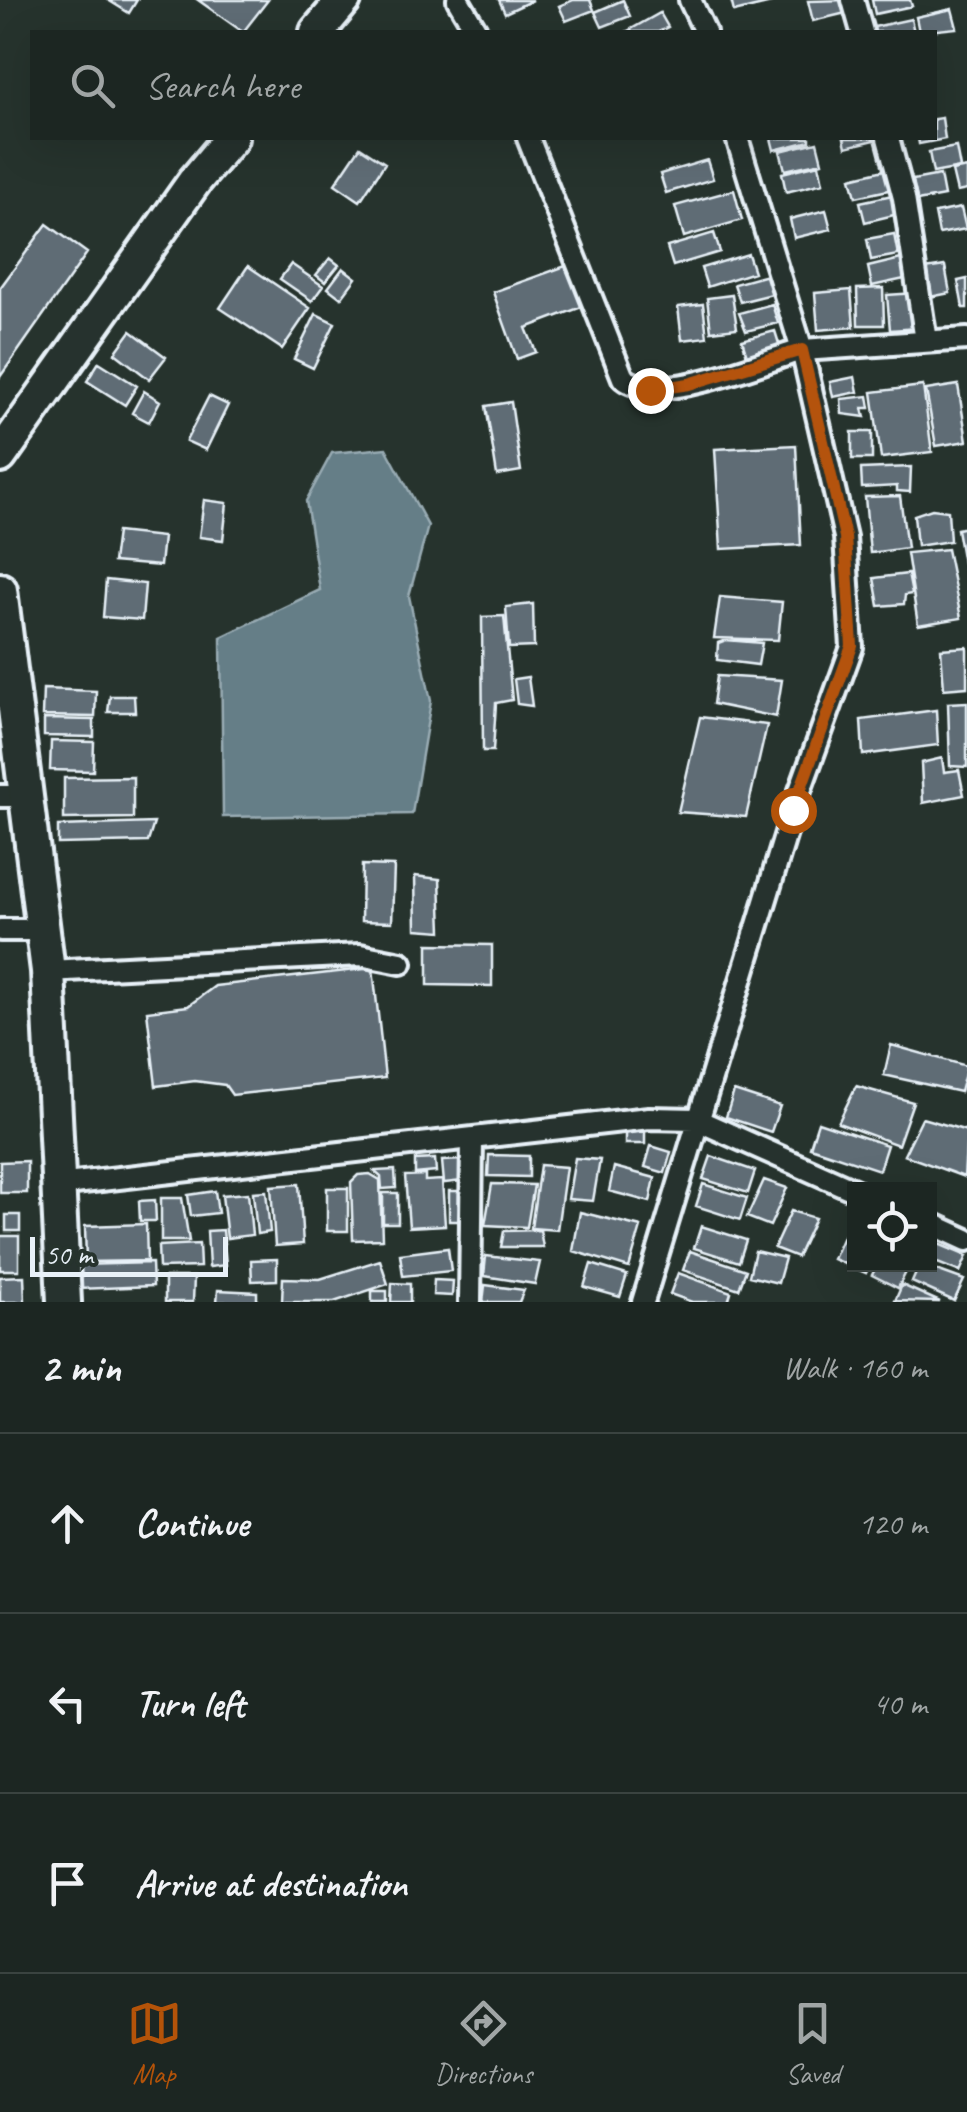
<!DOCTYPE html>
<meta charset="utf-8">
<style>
:root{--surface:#1c2622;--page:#29322f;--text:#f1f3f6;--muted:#a0a5a5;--line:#3a4340;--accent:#b45309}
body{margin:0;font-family:Caveat,sans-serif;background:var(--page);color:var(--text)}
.controls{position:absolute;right:30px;bottom:30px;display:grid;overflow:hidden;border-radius:0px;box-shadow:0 10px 40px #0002}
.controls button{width:90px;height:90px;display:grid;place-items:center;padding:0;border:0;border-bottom:2px solid var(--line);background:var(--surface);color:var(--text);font:50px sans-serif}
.scale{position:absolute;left:30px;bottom:25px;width:198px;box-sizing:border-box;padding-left:10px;border:5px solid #e8f1f8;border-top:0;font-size:28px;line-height:35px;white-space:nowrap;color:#e8f1f8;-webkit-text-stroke:8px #26332d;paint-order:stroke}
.stop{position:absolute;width:30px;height:30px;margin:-22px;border:8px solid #b45309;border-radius:50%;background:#fff}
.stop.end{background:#b45309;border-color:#fff;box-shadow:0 2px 10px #0008}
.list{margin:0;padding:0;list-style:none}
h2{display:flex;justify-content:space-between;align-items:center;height:130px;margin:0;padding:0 40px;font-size:42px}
h2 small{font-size:32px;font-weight:400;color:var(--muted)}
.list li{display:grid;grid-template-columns:65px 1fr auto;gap:30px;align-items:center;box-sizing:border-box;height:180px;padding:0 40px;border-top:2px solid var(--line)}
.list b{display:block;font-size:38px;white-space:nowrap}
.list em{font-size:32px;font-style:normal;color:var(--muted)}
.icon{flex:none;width:55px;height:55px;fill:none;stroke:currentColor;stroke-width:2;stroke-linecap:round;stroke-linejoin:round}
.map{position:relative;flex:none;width:967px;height:1302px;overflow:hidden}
.search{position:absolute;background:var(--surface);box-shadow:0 10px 40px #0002;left:30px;right:30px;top:30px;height:110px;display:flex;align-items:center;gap:25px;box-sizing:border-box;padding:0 35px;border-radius:0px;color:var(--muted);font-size:38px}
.sheet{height:670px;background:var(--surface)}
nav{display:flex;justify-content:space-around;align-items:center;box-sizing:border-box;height:140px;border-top:2px solid var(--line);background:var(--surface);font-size:28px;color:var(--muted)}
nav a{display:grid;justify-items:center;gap:5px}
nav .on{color:var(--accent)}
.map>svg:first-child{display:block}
.water{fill:#657e87;stroke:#99acb4;stroke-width:2.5}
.building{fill:#5e6c75;stroke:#e8f1f8;stroke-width:2.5}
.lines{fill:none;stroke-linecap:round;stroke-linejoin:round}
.minor-casing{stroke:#e8f1f8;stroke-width:28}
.primary-casing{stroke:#e8f1f8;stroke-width:40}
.minor{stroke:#26332d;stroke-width:20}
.primary{stroke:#26332d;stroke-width:32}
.route{stroke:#b45309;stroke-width:12}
</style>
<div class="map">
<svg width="967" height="1302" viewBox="0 0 967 1302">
<rect width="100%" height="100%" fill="#26332d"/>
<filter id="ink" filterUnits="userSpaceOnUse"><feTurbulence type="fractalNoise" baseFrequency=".01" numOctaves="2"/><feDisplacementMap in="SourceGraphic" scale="20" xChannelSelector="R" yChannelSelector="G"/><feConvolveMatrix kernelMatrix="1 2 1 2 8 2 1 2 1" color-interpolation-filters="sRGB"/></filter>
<g filter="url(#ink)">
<!-- water -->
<path class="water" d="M386,448L428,526L409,596L431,701L412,814L223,817L221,637L320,590L306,501L332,453Z"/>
<!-- building -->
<path class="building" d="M108,0H137L129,13Z
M198,0H268L243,32Z
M499,0H533L505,13Z
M573,0H590L594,10L566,21L559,6Z
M623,0L630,16L602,27L595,12Z
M731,0H770L771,3L734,12Z
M847,0L850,12L813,21L808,1Z
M872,0H910L912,6L875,14Z
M952,9L957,28L919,32L916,17Z
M660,13L668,27L658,32H626Z
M911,19L914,32H875L874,27Z
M942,118L945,139L919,144L918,138H934V119Z
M771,138H810V141L774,150Z
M844,138H883L846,147Z
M817,142L822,162L785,170L780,151Z
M360,147L385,163L360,201L335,184Z
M956,147L960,168L933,173L929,152Z
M707,160L713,179L666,193L660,174Z
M819,164L823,183L786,192L782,173Z
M967,168V190L957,192L952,171Z
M888,169L893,189L856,197L851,178Z
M940,175L944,196L917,201L913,180Z
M734,190L742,220L684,237L675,206Z
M897,194L902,213L865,222L860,202Z
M961,208L966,229L939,234L935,213Z
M826,210L831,229L794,238L790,219Z
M47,224L87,253L0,377V288Z
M714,233L720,252L673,266L667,247Z
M894,234L898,255L871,260L867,239Z
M748,254L754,272L707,287L701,268Z
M330,258L339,265L325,282L316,275Z
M905,258L909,278L872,286L868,267Z
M291,264L323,286L312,301L280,279Z
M571,264L587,305L526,328L536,352L517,359L493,292Z
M248,266L310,308L282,349L220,308Z
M945,266L950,293L930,297L925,269Z
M343,268L356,278L341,298L328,288Z
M767,275L772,294L740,302L734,284Z
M967,279V308H963L958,281Z
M883,288L884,325H858L857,289Z
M851,290L854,327L818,330L815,293Z
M916,293L919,328L890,330L887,295Z
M732,295L737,328L711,331L707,298Z
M703,304L707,337L682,340L678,307Z
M772,304L778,323L746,331L739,313Z
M316,314L335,323L313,368L294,359Z
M131,331L166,357L149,379L115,353Z
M775,331L781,350L748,359L742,340Z
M99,362L137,386L125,405L87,381Z
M855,377L858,392L833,397L830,382Z
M958,385L967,441L936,446L926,390Z
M923,386L932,452L881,458L872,392Z
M144,391L160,401L149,422L132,413Z
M209,396L228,405L206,450L186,441Z
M868,396L870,408H863L865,417L842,414L841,399Z
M511,402L521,471L497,475L486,406Z
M852,432H872V459H852Z
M796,445L801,545L721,549L715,449Z
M911,467L910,492L897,491V486L862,488L861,469Z
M900,496L907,548L870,553L865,497Z
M204,500L227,503L223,540L199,537Z
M932,509L948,511L950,541L917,546L914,515Z
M967,527V580H966L957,529Z
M117,532L163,537L160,566L113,562Z
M947,549L961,618L918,625L907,553Z
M908,574L912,594L905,595L904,604L879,606L874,578Z
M106,580L145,584L142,620L103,617Z
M720,597L782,602L778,640L714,638Z
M533,604L534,647L509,648L506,607Z
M504,616L512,700L496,703L493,751H483L482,617Z
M726,640L762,643L758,665L717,660L718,643Z
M967,647V687L944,689L941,649Z
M717,676L782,680L776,717L713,704Z
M528,677L532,706L517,704L514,679Z
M43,689L96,691L95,717L42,716Z
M110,696H134L135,712H108Z
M967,702V767L950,766L948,703Z
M936,710L938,745L863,755L861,720Z
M700,717L767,725L746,817L678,812Z
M44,719L94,720V737L44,736Z
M51,741L94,742L93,771L50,770Z
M942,758L944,772L959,770L964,795L923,803L921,763Z
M133,777V818L64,819V778Z
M154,823L148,842L58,844V826Z
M362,865L394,866L392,922L361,921Z
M415,876L440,879L442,931L416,929Z
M428,944L492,945V986L428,985Z
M373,968L385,1078L232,1095L225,1085L195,1081L156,1086L147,1011L188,1006L215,986Z
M891,1045L967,1066L960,1092L884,1075Z
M856,1086L913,1102L898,1145L838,1123Z
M734,1091L780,1106L771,1132L726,1117Z
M922,1118L967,1131L964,1177L904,1155Z
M818,1122L887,1145L879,1170L810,1147Z
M625,1131L645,1132V1144H625Z
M651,1146L671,1152L665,1173L645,1167Z
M489,1155L529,1156V1177L488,1176Z
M711,1156L755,1171L748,1193L703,1179Z
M575,1158L600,1160L593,1201L568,1199Z
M435,1159L436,1172L415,1174V1160Z
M462,1160L463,1181L444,1183L442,1161Z
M27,1161V1193H0V1162Z
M540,1165L566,1167L557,1230L531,1228Z
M614,1167L655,1178L650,1202L609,1191Z
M395,1170L396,1188L382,1189L381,1177L374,1171Z
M370,1174L380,1180L382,1239L353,1240L351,1182L358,1175Z
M425,1175V1181L442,1180L445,1225L409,1227L405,1176Z
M764,1180L787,1188L770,1226L747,1217Z
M299,1184L303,1244L275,1246L271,1186Z
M492,1184L534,1185L527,1227L485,1225Z
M703,1184L747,1198L740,1220L696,1206Z
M327,1188H348V1231H327Z
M215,1191L218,1213L191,1216L188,1195Z
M266,1191L270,1232L257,1234L253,1192Z
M449,1191H467L468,1221H449Z
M248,1193L252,1235L227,1238L222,1195Z
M383,1193H398V1223H383Z
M161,1198H182L189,1241H161Z
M155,1200L156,1221H140L139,1201Z
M791,1211L815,1218L797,1257L774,1248Z
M580,1212L641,1227L629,1268L573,1251Z
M854,1212V1264H870L866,1273L833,1259Z
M6,1215H20V1231H6Z
M146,1224L147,1261L86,1262L85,1226Z
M701,1226L746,1240L739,1262L694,1248Z
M223,1230L226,1265L209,1267L207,1231Z
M540,1230L543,1247H501L504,1231Z
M0,1236H19V1270H0Z
M936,1243L967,1256L960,1272L930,1260Z
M199,1244L200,1267L159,1268L158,1246Z
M448,1248L451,1271L403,1276L400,1254Z
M690,1251L746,1270L739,1289L683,1270Z
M755,1251L785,1258L778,1283L749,1276Z
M486,1256L540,1262L535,1284L484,1276Z
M277,1259V1280L252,1281L251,1260Z
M380,1260L388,1284L334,1302H282L283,1278L320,1279Z
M152,1263L153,1286L78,1289L77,1265Z
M591,1264L627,1275L620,1297L584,1287Z
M878,1264H910L898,1288L872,1275Z
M920,1264L964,1280L954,1301L912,1282Z
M678,1273L731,1292L728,1302H692L670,1294Z
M24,1276L25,1302H0V1277Z
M165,1277H194L193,1302H165Z
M434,1280L453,1281L452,1296L433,1295Z
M392,1283L410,1284V1302H391Z
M485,1285L524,1290L519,1302H483Z
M902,1285L940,1302L895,1301Z
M218,1290L257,1292V1302H217Z
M372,1291H387V1302H372Z"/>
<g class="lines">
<!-- minor casing -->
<g class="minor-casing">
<path id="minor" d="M458,0L477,32
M690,0L705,32
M853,0L862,32
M528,138L623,378C658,407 760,362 802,350L845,537L852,647L793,810L643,1302
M737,138L802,350L967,339
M888,138L904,198L926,341
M0,796H25
M0,930H42
M48,971L360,955L401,963
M57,1185L649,1118L695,1119L854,1190
M930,1223L967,1240
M470,1302L472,1140"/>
</g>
<!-- primary casing -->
<g class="primary-casing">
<path id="primary" d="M317,32L344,0
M0,456L194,182L231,138
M0,590L48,971L64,1302"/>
</g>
<!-- minor -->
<use href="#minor" class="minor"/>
<!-- primary -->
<use href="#primary" class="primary"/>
</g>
</g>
<g class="lines" filter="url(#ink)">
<!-- route -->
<path class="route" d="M650,390L689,384L802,350L845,537L852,646L793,810"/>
</g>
</svg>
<div class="controls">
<button><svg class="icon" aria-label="locate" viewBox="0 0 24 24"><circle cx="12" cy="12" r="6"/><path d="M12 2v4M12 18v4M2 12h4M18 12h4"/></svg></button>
</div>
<div class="scale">50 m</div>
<div class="stop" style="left:793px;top:810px"></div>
<div class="stop end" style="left:650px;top:390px"></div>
<div class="search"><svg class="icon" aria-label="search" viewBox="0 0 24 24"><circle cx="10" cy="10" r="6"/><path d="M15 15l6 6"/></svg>Search here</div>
</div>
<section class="sheet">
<h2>2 min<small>Walk · 160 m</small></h2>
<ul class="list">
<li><svg class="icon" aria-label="ahead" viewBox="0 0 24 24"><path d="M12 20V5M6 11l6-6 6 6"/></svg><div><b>Continue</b></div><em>120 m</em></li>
<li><svg class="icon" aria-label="left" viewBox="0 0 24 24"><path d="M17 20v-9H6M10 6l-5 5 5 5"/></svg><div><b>Turn left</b></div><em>40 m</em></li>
<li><svg class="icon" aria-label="arrive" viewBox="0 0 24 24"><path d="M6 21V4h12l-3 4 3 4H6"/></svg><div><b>Arrive at destination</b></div></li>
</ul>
</section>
<nav>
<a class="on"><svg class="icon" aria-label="map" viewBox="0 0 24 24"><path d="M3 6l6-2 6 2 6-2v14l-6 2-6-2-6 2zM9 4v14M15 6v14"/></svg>Map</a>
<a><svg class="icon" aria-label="directions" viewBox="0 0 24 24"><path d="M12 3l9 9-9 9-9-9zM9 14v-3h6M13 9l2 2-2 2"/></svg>Directions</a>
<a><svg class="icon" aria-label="saved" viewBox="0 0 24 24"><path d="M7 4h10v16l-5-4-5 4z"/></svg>Saved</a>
</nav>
